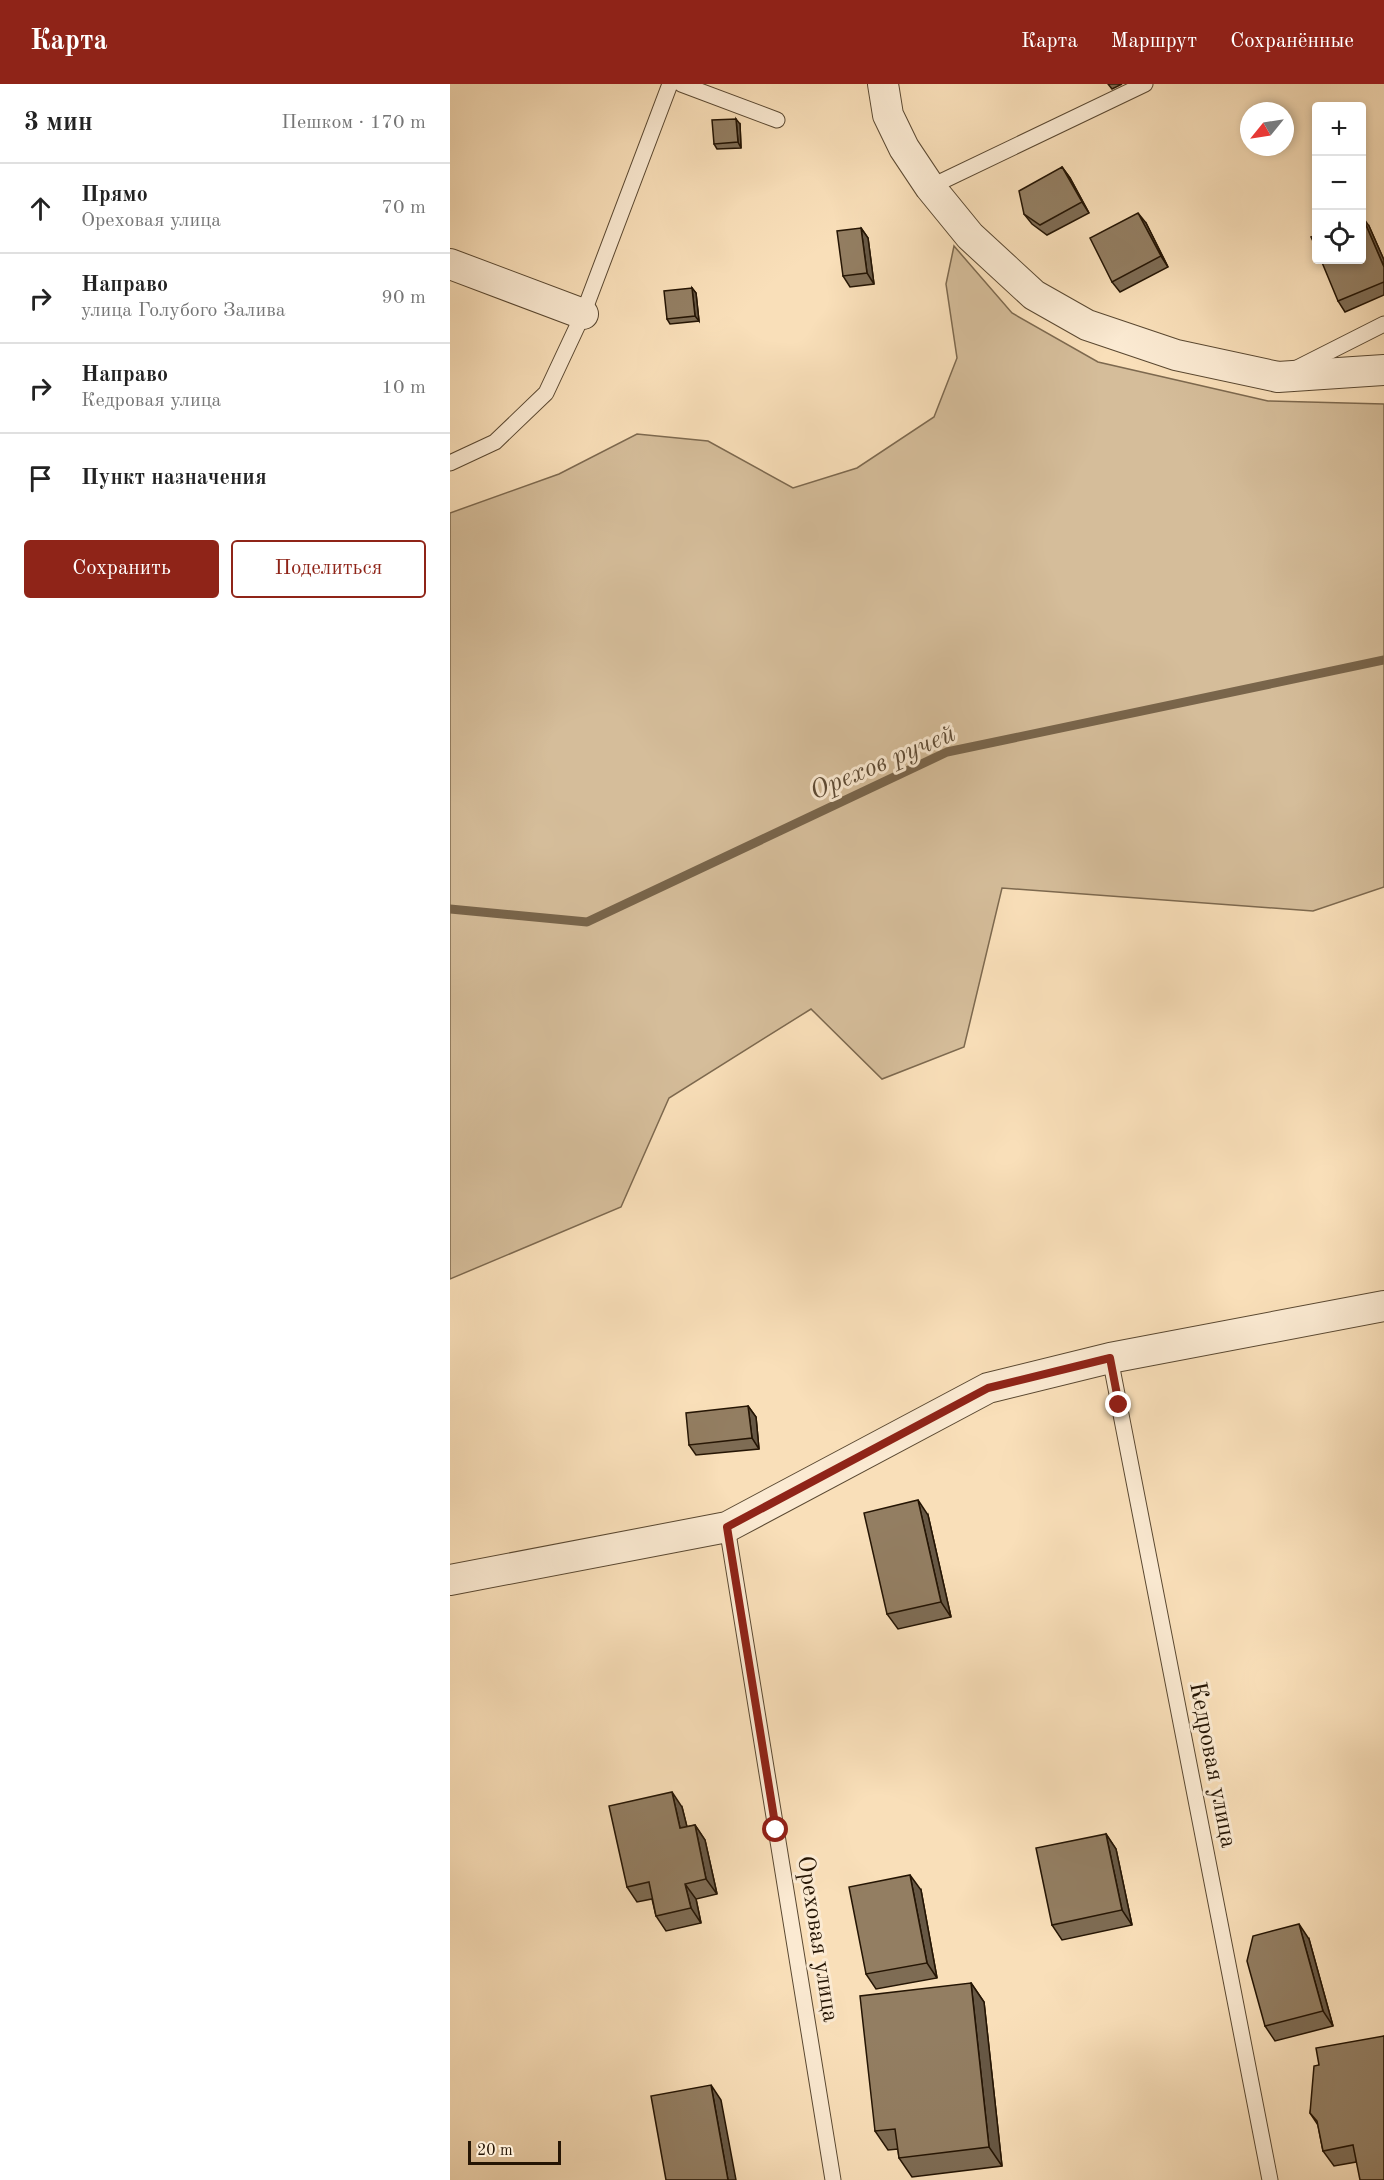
<!DOCTYPE html>
<html lang="ru">
<meta charset="utf-8">
<style>
:root{--surface:#fff;--page:#f6f6f6;--text:#222;--muted:#767676;--line:#e0e0e0;--accent:#8f2418}
body{margin:0;font-family:"Old Standard TT",serif;background:var(--page);color:var(--text)}
.controls{position:absolute;right:18px;top:18px;display:grid;overflow:hidden;border-radius:6px;box-shadow:0 3px 9px #0003}
.controls button{width:54px;height:54px;display:grid;place-items:center;padding:0;border:0;border-bottom:2px solid var(--line);background:var(--surface);color:var(--text);font:30px sans-serif}
.compass{position:absolute;left:790px;top:18px;width:54px;height:54px;border-radius:50%;background:var(--surface);box-shadow:0 3px 9px #0003;rotate:240deg}
.scale{position:absolute;left:18px;bottom:15px;width:93px;box-sizing:border-box;padding-left:6px;border:3px solid #251504;border-top:0;font-size:16px;line-height:21px;white-space:nowrap;color:#251504;-webkit-text-stroke:4px #fbead2;paint-order:stroke}
.stop{position:absolute;width:18px;height:18px;margin:-14px;border:4px solid #8f2418;border-radius:50%;background:#fff}
.stop.end{background:#8f2418;border-color:#fff;box-shadow:0 2px 6px #0008}
.list{margin:0;padding:0;list-style:none}
h2{display:flex;justify-content:space-between;align-items:center;height:78px;margin:0;padding:0 24px;font-size:26px}
h2 small{font-size:20px;font-weight:400;color:var(--muted)}
.list li{display:grid;grid-template-columns:39px 1fr auto;gap:18px;align-items:center;box-sizing:border-box;height:90px;padding:0 24px;border-top:2px solid var(--line)}
.list b{display:block;font-size:22px;white-space:nowrap}
.list p{margin:0;font-size:20px;white-space:nowrap;color:var(--muted)}
.list em{font-size:20px;font-style:normal;color:var(--muted)}
.actions{display:flex;gap:12px;padding:18px 24px}
.actions a{flex:1;padding:14px 0;border:2px solid var(--accent);border-radius:6px;text-align:center;font-size:21px;color:var(--accent)}
.actions .main{background:var(--accent);color:#fff}
.icon{flex:none;width:33px;height:33px;fill:none;stroke:currentColor;stroke-width:2;stroke-linecap:round;stroke-linejoin:round}
.map{position:relative;flex:none;width:934px;height:2096px;overflow:hidden}
header{display:flex;align-items:center;gap:36px;box-sizing:border-box;height:84px;padding:0 30px;background:var(--accent);color:#fff}
header strong{font-size:28px}
nav{display:flex;gap:33px;margin-inline-start:auto;font-size:21px}
main{display:flex}
aside{flex:1;background:var(--surface)}
.map>svg:first-child{display:block}
.green{fill:#d5bd9a;stroke:#7d694f;stroke-width:1.5}
.lines{fill:none;stroke-linecap:round;stroke-linejoin:round}
.stream{stroke:#79654b;stroke-width:9}
.service-casing{stroke:#5a4831;stroke-width:17}
.minor-casing{stroke:#5a4831;stroke-width:32}
.service{stroke:#fbead2;stroke-width:15}
.minor{stroke:#fbead2;stroke-width:30}
.wall{fill:#7e6c54;stroke:#251504;stroke-width:1.5}
.shaded-wall{fill:#675845;stroke:#251504;stroke-width:1.5}
.building{fill:#937e62;stroke:#251504;stroke-width:1.5}
.route{stroke:#8f2418;stroke-width:8}
.labels{text-anchor:middle;dominant-baseline:central;stroke-width:6;stroke-linejoin:round;paint-order:stroke}
.street-label{font-size:24px;fill:#251504;stroke:#fbead2}
.water-label{font-size:26px;font-style:italic;fill:#5d4a34;stroke:#fbead2}
</style>
<header>
<strong>Карта</strong>
<nav><a>Карта</a><a>Маршрут</a><a>Сохранённые</a></nav>
</header>
<main>
<aside>
<h2>3 мин<small>Пешком · 170 m</small></h2>
<ul class="list">
<li><svg class="icon" aria-label="ahead" viewBox="0 0 24 24"><path d="M12 20V5M6 11l6-6 6 6"/></svg><div><b>Прямо</b><p>Ореховая улица</p></div><em>70 m</em></li>
<li><svg class="icon" aria-label="right" viewBox="0 0 24 24"><path d="M7 20v-9h11M14 6l5 5-5 5"/></svg><div><b>Направо</b><p>улица Голубого Залива</p></div><em>90 m</em></li>
<li><svg class="icon" aria-label="right" viewBox="0 0 24 24"><path d="M7 20v-9h11M14 6l5 5-5 5"/></svg><div><b>Направо</b><p>Кедровая улица</p></div><em>10 m</em></li>
<li><svg class="icon" aria-label="arrive" viewBox="0 0 24 24"><path d="M6 21V4h12l-3 4 3 4H6"/></svg><div><b>Пункт назначения</b></div></li>
</ul>
<div class="actions"><a class="main">Сохранить</a><a>Поделиться</a></div>
</aside>
<div class="map">
<svg width="934" height="2096" viewBox="0 0 934 2096">
<rect width="100%" height="100%" fill="#f9dfb9"/>
<filter id="stains"><feTurbulence type="fractalNoise" baseFrequency=".00333" numOctaves="4"/><feColorMatrix values="0 0 0 0 .2 0 0 0 0 .09 0 0 0 0 .02 0 0 0 .5 -.17"/></filter>
<radialGradient id="worn" r=".72"><stop offset=".6" stop-color="#630" stop-opacity="0"/><stop offset="1" stop-color="#630" stop-opacity=".3"/></radialGradient>
<!-- green -->
<path class="green" d="M504,162L562,229L648,278L818,317L934,320V803L863,827L552,804L514,963L432,995L361,925L219,1014L171,1123L0,1195V429L109,390L187,350L258,357L343,404L407,384L484,333L507,274L496,200Z"/>
<g class="lines">
<!-- stream -->
<path class="stream" d="M0,825L137,838L497,668L934,576"/>
<!-- service casing -->
<g class="service-casing">
<path id="service" d="M231,0L327,36
M480,103L695,0
M847,284L934,240
M0,379L45,358L96,309L133,230L220,0
M660,1274L820,2096
M277,1443L383,2096"/>
</g>
<!-- minor casing -->
<g class="minor-casing">
<path id="minor" d="M433,0L438,31L454,64L480,103L520,152L584,211L637,241L726,271L828,293L934,286
M0,180L133,230
M0,1496L277,1443L538,1304L660,1274L934,1222"/>
</g>
<!-- service -->
<use href="#service" class="service"/>
<!-- minor -->
<use href="#minor" class="minor"/>
</g>
<!-- wall -->
<path class="wall" d="M658,0H672L662,5Z
M290,40L291,64L267,65L264,60Z
M612,83L620,94L639,129L597,151L582,140L574,130Z
M696,139L718,183L670,208L662,198Z
M919,142L934,176V211L895,228L888,217Z
M411,144L418,154L424,200L400,203L393,192Z
M242,204L246,209L249,237L220,240L217,235Z
M298,1322L306,1333L309,1365L246,1371L239,1361Z
M478,1431L501,1533L448,1545L437,1530Z
M232,1723L237,1743L245,1741L255,1756L267,1810L246,1815L251,1839L216,1847L206,1832L202,1815L187,1818L177,1803Z
M656,1750L666,1765L682,1841L612,1856L602,1841Z
M471,1806L487,1894L426,1905L416,1890Z
M859,1855L883,1942L825,1957L815,1942Z
M521,1899L534,1918L552,2082L462,2093L449,2074L448,2065L438,2066L425,2047Z
M934,1952L906,2078L884,2082L873,2067L868,2041L860,2029L869,1981Z"/>
<!-- shaded-wall -->
<path class="shaded-wall" d="M286,35L290,40L291,64L288,58Z
M612,83L620,94L639,129L632,118Z
M688,129L696,139L718,183L711,172Z
M912,132L919,142L934,176V183Z
M411,144L418,154L424,200L417,189Z
M242,204L246,209L249,237L245,232Z
M298,1322L306,1333L309,1365L302,1354Z
M468,1416L478,1431L501,1533L491,1518Z
M222,1708L232,1723L241,1759L230,1744Z
M245,1741L255,1756L267,1810L256,1795Z
M656,1750L666,1765L682,1841L672,1826Z
M460,1791L471,1806L487,1894L477,1879Z
M235,1800L246,1815L251,1839L241,1824Z
M849,1840L859,1855L883,1942L873,1927Z
M521,1899L534,1918L552,2082L539,2063Z
M261,2001L271,2016L286,2096H278Z"/>
<!-- building -->
<path class="building" d="M286,35L288,58L264,60L262,36Z
M612,83L632,118L590,141L574,130L569,107Z
M688,129L711,172L662,198L640,154Z
M912,132L934,183V198L888,217L871,176H912Z
M411,144L417,189L393,192L387,147Z
M867,151V166L861,153Z
M242,204L245,232L217,235L214,207Z
M298,1322L302,1354L239,1361L236,1329Z
M468,1416L491,1518L437,1530L414,1429Z
M222,1708L230,1744L245,1741L256,1795L235,1800L241,1824L206,1832L199,1798L177,1803L159,1722Z
M656,1750L672,1826L602,1841L586,1764Z
M460,1791L477,1879L416,1890L399,1803Z
M849,1840L873,1927L815,1942L797,1877L803,1852Z
M521,1899L539,2063L449,2074L445,2045L425,2047L410,1912Z
M934,1952V2096H910L903,2061L873,2067L867,2037L860,2029L864,1982L869,1981L866,1964Z
M261,2001L278,2096H216L201,2012Z"/>
<g class="lines">
<!-- route -->
<path class="route" d="M326,1746L277,1443L538,1304L660,1274L669,1321"/>
</g>
<g class="labels">
<!-- street labels -->
<g class="street-label">
<text transform="translate(762 1681) rotate(79)">Кедровая улица</text>
<text transform="translate(367 1855) rotate(81)">Ореховая улица</text>
</g>
<!-- water labels -->
<g class="water-label">
<text transform="translate(433 679) rotate(-23)">Орехов ручей</text>
</g>
</g>
<rect width="100%" height="100%" filter="url(#stains)"/>
<rect width="100%" height="100%" fill="url(#worn)"/>
</svg>
<div class="controls">
<button>+</button>
<button>−</button>
<button><svg class="icon" aria-label="locate" viewBox="0 0 24 24"><circle cx="12" cy="12" r="6"/><path d="M12 2v4M12 18v4M2 12h4M18 12h4"/></svg></button>
</div>
<svg class="compass" viewBox="-18 -18 36 36"><path d="M0-13l5 13h-10z" fill="#e53935"/><path d="M0 13l5-13h-10z" fill="#767676"/></svg>
<div class="scale">20 m</div>
<div class="stop" style="left:326px;top:1746px"></div>
<div class="stop end" style="left:669px;top:1321px"></div>
</div>
</main>
